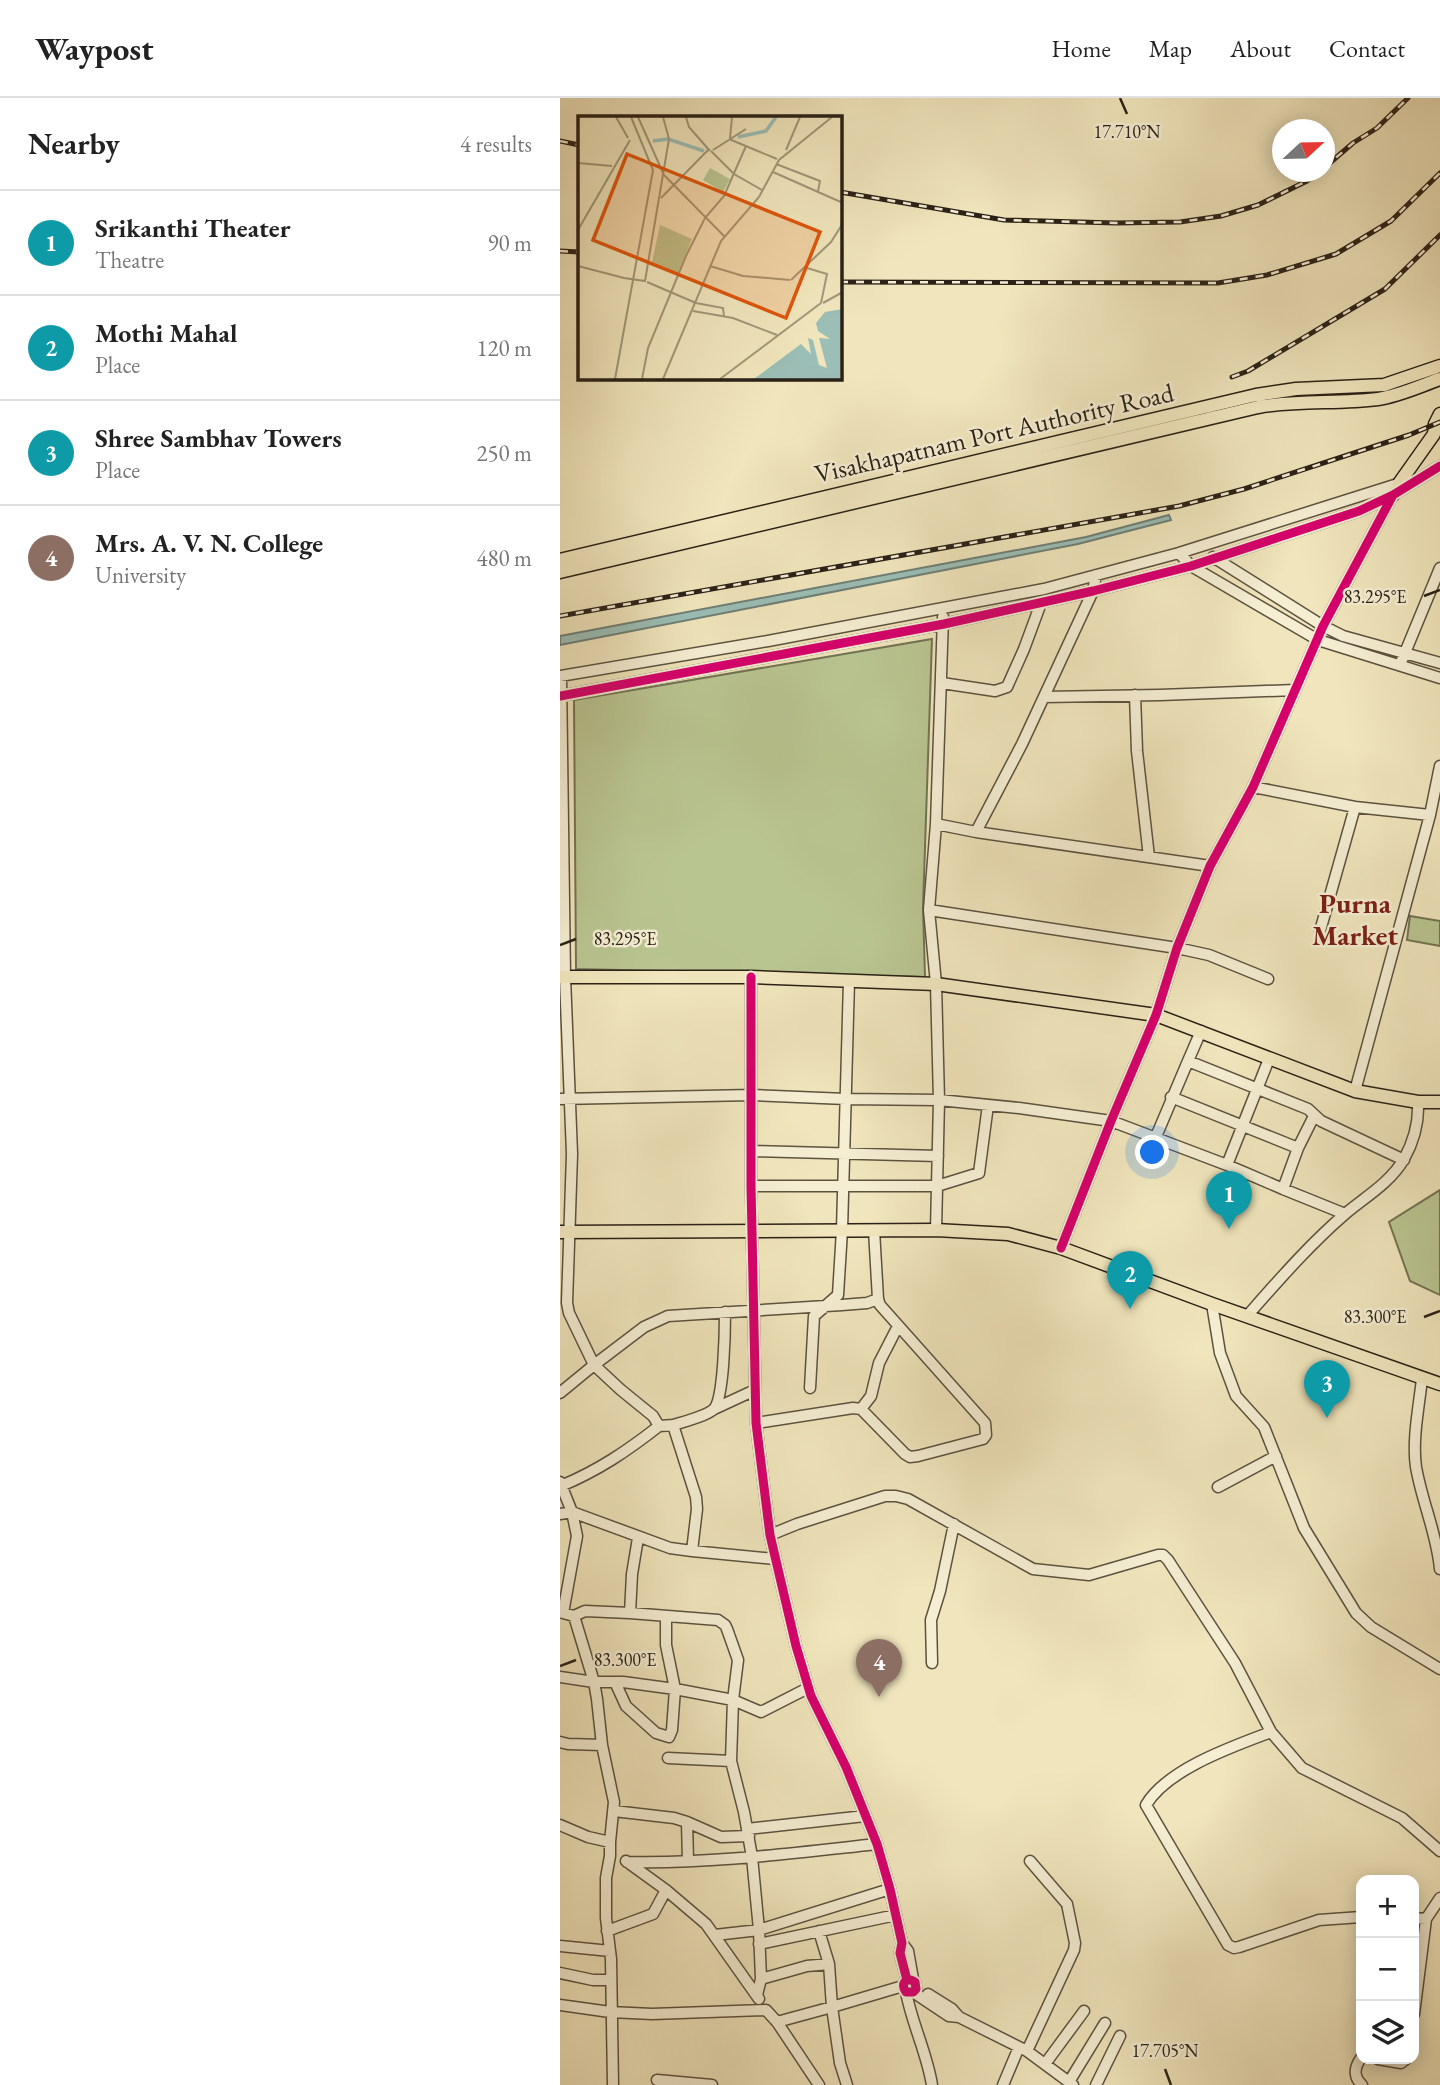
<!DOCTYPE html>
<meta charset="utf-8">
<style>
:root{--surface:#fff;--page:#f2f2f2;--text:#222;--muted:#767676;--line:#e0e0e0;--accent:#8f2418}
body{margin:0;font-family:"EB Garamond",serif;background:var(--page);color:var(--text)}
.controls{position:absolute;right:21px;bottom:21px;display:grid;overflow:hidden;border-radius:14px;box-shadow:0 4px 18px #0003}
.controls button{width:63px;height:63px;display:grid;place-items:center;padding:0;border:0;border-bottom:2px solid var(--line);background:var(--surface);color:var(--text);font:35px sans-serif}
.compass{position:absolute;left:712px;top:21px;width:63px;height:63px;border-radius:50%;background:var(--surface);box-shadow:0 4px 18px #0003;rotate:68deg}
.you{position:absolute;left:593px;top:1055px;width:24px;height:24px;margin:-18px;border:5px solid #fff;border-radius:50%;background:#1a73e8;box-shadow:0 0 0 10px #1a73e833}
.badge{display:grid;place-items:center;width:46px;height:46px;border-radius:50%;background:var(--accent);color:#fff;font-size:23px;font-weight:700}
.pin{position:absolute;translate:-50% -58px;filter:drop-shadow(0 2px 4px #0008)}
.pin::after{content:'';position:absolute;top:37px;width:24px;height:21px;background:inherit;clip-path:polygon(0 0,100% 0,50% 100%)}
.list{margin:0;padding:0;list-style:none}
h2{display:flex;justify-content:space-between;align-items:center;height:91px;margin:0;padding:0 28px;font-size:30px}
h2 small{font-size:23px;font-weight:400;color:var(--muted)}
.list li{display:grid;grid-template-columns:46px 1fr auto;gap:21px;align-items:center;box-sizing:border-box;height:105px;padding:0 28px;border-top:2px solid var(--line)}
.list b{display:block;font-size:26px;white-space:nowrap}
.list p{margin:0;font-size:23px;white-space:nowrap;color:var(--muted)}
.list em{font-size:23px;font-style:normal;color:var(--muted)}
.icon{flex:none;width:38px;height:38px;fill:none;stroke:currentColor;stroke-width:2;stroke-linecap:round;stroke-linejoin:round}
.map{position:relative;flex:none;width:880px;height:1987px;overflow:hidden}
header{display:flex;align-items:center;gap:42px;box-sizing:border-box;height:98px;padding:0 35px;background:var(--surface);border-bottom:2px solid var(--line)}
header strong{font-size:33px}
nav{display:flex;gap:38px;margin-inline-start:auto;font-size:24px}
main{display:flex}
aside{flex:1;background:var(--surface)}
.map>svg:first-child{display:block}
.green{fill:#b9c591;stroke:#727354;stroke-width:2}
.water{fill:#9bbeb6;stroke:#6e7f76;stroke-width:2}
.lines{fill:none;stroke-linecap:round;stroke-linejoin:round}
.minor-casing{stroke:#5c5240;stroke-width:13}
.major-casing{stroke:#2a2117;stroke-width:15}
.minor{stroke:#f5eed3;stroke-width:10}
.major{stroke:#f0e5bc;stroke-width:12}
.rail-casing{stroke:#2a2117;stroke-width:5}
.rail{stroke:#f5eed3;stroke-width:2.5;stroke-dasharray:8;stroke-linecap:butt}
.cycleway-casing{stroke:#f5eed3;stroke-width:13}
.cycleway{stroke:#d6006c;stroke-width:9}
.ticks{fill:none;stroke:#2a2117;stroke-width:2.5}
.labels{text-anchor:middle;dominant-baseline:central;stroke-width:5;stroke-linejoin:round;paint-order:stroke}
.street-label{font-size:26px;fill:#2a2117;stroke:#f5eed3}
.neighbourhood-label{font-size:28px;font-weight:bold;fill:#7a1f14;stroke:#f5eed3}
.inset-river{fill:none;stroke:#9bbeb6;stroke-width:3.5}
.inset-road{fill:none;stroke:#a1977a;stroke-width:2}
.view{fill:#de560d;fill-opacity:0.15;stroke:#de560d;stroke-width:3.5}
.inset-edge{fill:none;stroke:#2a2117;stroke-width:3.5}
.ticks-label{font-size:18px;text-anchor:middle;fill:#2a2117;stroke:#f5eed3;stroke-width:5;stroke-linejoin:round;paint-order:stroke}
</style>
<header>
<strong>Waypost</strong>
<nav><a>Home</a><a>Map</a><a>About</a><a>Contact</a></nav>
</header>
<main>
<aside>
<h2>Nearby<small>4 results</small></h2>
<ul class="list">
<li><span class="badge" style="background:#0f9aa8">1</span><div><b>Srikanthi Theater</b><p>Theatre</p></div><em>90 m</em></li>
<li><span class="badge" style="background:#0f9aa8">2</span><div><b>Mothi Mahal</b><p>Place</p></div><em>120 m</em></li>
<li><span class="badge" style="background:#0f9aa8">3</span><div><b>Shree Sambhav Towers</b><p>Place</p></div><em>250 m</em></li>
<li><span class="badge" style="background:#8d6e63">4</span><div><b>Mrs. A. V. N. College</b><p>University</p></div><em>480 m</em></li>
</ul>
</aside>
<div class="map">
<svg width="880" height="1987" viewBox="0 0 880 1987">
<rect width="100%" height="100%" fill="#f0e5bc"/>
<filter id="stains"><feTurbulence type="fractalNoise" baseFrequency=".00286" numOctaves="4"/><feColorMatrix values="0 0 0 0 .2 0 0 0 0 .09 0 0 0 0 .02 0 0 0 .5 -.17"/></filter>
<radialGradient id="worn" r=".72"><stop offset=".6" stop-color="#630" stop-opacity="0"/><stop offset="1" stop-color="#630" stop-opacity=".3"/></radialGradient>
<!-- green -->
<path class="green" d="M372,541L363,809L365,879L16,871L14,602Z
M850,818L880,823V848L847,842Z
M880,1092V1197L850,1183L829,1124Z"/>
<!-- water -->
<path class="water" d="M609,417L611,422L518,446L0,547V538L526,439Z"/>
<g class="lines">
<!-- minor casing -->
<g class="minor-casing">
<path id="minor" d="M619,455L631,468L758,542L880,580
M653,459L763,528L783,538L880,565
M842,562L880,470
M0,578L208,543L484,491L619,455L844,384
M382,585L435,593L447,589L464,551L481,505
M575,597L577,653L589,759
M0,598L384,526L533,493L631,468L799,413L833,397L880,368
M484,599L600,597L735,592
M693,689L795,709L870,717
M376,726L416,734L650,768
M416,734L462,646L533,493L536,477
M369,812L617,850L649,857L708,881
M760,833L795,709
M191,879V1088L196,1325L210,1437L236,1548L251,1598L286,1669L317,1746L330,1791L342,1845L340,1855L347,1882C342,1885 343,1890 346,1894H353L356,1891L355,1884L351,1882H347
M641,933L628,963L748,1011L761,1023L844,1062
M795,993L870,717L880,668
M611,999L738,1050
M0,1001L192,997L286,1001L379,1002L459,1010L551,1023L667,1067L723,1091
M754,1018L738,1050L723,1091L785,1116
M595,1041L628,963
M192,1053L378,1058
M667,1067L709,961
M191,1088H377L419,1075L428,1007
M376,1132L379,1002L376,886L369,812L376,726L383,519
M501,1150L551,1023L596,917L617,850L650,768L693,689L763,528L833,397
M652,1206L660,1255L676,1298L704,1329L744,1430L796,1515L811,1529L880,1571
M687,1218C718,1183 749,1147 785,1116C805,1099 830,1085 844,1061C854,1043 859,1024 858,1004
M862,1281C859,1308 852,1342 856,1369C862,1404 877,1436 880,1471
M250,1290L254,1218L278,1197L282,1132L289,883
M0,1295L34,1267L9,1215L7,1205L12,1056L5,879L1,578
M154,1311L195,1292
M301,1311L311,1298L319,1265L338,1228
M196,1325L293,1310L301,1311L345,1356L350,1359L358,1358L423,1341L426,1337L425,1325L320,1207L318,1201L314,1132
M113,1327C123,1324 147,1318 154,1311C164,1300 165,1231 165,1214
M0,1384L12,1414L17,1438L3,1515L14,1518L34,1584L37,1601L42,1647L54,1704L50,1744L28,1739L0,1727
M1,1388C39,1372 67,1353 99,1328L93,1318L61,1292L34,1267L84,1229L108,1218L282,1207L307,1205L318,1201
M658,1389L716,1358
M0,1416L12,1414L110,1450L132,1453L137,1411L136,1399L113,1327L99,1328
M210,1437L237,1426L325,1398H336L348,1401L473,1471L529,1477L598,1457H603L608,1462L675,1565L711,1634
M132,1453L215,1461
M70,1515L72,1476L78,1440
M14,1518L25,1513L70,1515L158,1522L165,1527L167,1531L178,1562L173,1602L171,1663L184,1714L192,1759L199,1832L201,1881L197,1897
M372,1565L371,1522L380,1493L394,1426
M0,1579L34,1584H63L115,1591L106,1547V1518
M55,1584L66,1608L96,1635L109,1639L112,1632L115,1591L173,1602L201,1614L248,1590
M0,1644L8,1646L42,1647
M108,1660L171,1663
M54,1713L114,1720L127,1724L161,1739L189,1738
M127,1724L128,1763
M187,1731L305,1718
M50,1744V1758L46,1780V1820L51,1861L53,1987
M66,1763L106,1792L146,1826L199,1901
M67,1764C150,1766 233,1755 317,1746
M801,1819L759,1822L679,1849L674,1850L668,1847L586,1707C607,1671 674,1648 711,1634L742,1670L842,1720L880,1753
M854,1820L866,1821L880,1800
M47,1833L93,1816L106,1792
M259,1833L269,1866
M155,1837L199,1832L330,1791
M342,1845L348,1853L353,1881
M199,1846L336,1817
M0,1848L50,1853
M0,1875L33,1882H50
M201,1881L247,1868L269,1866L272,1909L343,1888
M346,1894C352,1926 367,1955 372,1987
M353,1894L389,1918L399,1919L467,1953L513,1987
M368,1896L392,1911L399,1919
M0,1907L50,1914L92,1916L206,1912L217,1924L259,1987
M854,1916L866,1821
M217,1924L272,1909L280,1965L287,1987
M467,1953L514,1852L515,1845L507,1806L470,1763
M801,1960C794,1970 793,1978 802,1987
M818,1961L841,1965L846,1961
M485,1966L524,1913
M97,1982L152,1987
M509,1984L545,1925
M443,1987L459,1949
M536,1987L560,1938"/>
</g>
<!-- major casing -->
<g class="major-casing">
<path id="major" d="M833,397L840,384L874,336L875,326L880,316
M0,462L696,297L736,291L824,287L880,268
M0,474L698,309C738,302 778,306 818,301C839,298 860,288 880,281
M0,879H191L376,886L596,917L795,993L858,1004H880
M0,1134L376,1132L448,1136L501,1150L652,1206L880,1286"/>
</g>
<!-- minor -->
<use href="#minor" class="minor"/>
<!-- major -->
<use href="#major" class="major"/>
<!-- rail casing -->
<g class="rail-casing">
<path id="rail" d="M0,43L19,47
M764,70L793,45L817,30L848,0
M280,94L444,122L556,125L620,124L661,118L698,107L747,83L760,74
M0,153L19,154
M280,184L658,185L707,177L776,156L831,123L880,75
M672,279L688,273L825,191L880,137
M0,518L619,408L684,391L849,337L880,324"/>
</g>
<!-- rail -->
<use href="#rail" class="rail"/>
<!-- cycleway casing -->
<g class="cycleway-casing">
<path id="cycleway" d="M0,598L384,526L533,493L631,468L799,413L833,397L880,368
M191,879V1088L196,1325L210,1437L236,1548L251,1598L286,1669L317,1746L330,1791L342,1845L340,1855L347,1882C342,1885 343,1890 346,1894H353L356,1891L355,1884L351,1882H347
M501,1150L551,1023L596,917L617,850L650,768L693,689L763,528L833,397"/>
</g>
<!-- cycleway -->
<use href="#cycleway" class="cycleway"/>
</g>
<!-- ticks -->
<path class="ticks" d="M560,0L567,16M864,498L880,492M0,847L16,841M864,1219L880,1213M0,1568L16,1562M605,1971L611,1987"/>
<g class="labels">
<!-- street labels -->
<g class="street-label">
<text transform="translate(434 335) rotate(-13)">Visakhapatnam Port Authority Road</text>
</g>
<!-- neighbourhood labels -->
<g class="neighbourhood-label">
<text x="795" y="805">Purna<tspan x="795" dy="32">Market</tspan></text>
</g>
</g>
<!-- overview -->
<g transform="translate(18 18)">
<rect width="264" height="264" fill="#f0e5bc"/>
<path d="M132,52L152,63L145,76L125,64ZM82,109L114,123L100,157L74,146Z" fill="#b9c591"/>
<path d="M265,193L262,263H176L223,228L233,238L230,222L235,224L241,249L249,252L241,222L252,223L240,215L238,207L247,196Z" fill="#9bbeb6"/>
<path class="inset-river" d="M160,21L188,15L198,1M75,25L90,23L126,35"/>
<path class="inset-road" d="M38,1L50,22M60,1L86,59M108,1L111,11L132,35M152,22L154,1M151,23L199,43M135,34L168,13M208,34L222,1M133,35L156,58L184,74M0,47L34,50M198,48L242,65L240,75M195,56L265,87M86,59L146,120M83,82L131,33M0,114L52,24M0,150L46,162M132,150L165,160L212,164M229,152L249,158L243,187M46,162L67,165L91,23L85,1M213,164L253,126L265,107M69,166L118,187L145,192L146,200M245,187L265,176M115,195L155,202L199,219M37,263L75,54L53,1M64,263L70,232L108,140L127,102L146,80L168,30M85,263L143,125L181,81L201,44L254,1M142,263L243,187"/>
<path class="view" d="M49,38L242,116L208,202L15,124Z"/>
<rect width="264" height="264" class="inset-edge"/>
</g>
<g class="ticks-label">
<text x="567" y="40">17.710°N</text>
<text x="815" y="505">83.295°E</text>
<text x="65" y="847">83.295°E</text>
<text x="815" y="1225">83.300°E</text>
<text x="65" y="1568">83.300°E</text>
<text x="605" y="1959">17.705°N</text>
</g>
<rect width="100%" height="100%" filter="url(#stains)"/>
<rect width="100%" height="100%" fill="url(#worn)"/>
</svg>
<div class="controls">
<button>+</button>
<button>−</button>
<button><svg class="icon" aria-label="layers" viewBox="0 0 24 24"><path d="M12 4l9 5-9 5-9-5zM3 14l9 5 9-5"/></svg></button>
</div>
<svg class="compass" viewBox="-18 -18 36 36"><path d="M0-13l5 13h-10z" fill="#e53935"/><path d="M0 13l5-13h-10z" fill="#767676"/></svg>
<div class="you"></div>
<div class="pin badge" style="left:669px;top:1131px;background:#0f9aa8">1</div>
<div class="pin badge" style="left:570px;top:1211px;background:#0f9aa8">2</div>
<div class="pin badge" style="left:767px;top:1320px;background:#0f9aa8">3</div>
<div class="pin badge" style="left:319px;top:1599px;background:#8d6e63">4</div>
</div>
</main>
